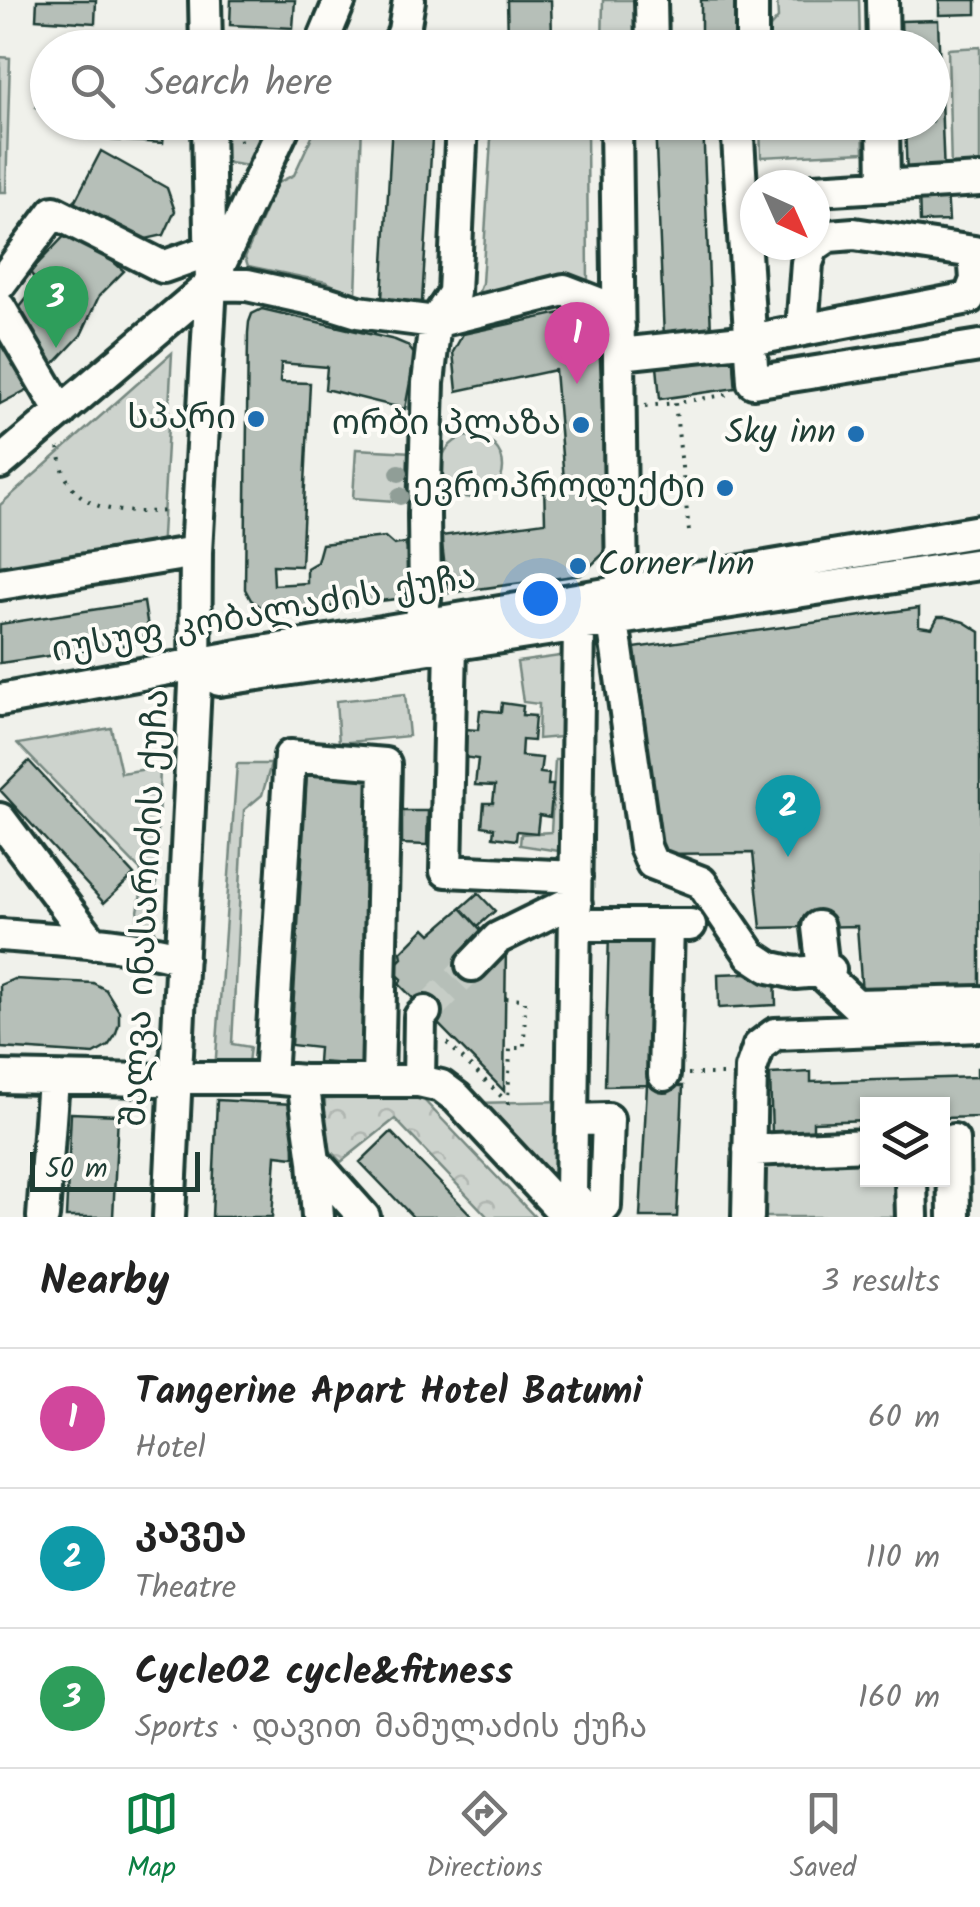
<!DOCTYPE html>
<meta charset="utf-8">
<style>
:root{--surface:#fff;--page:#f2f2f2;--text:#222;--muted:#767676;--line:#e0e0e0;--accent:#0b8043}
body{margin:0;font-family:Kalam,"Noto Sans Georgian",sans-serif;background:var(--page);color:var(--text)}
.controls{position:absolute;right:30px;bottom:30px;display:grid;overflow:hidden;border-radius:0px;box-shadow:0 2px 8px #0004}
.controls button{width:90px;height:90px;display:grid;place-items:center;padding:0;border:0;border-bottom:2px solid var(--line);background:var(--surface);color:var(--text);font:50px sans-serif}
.compass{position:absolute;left:740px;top:170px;width:90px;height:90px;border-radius:50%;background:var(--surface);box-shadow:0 2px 8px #0004;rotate:135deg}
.scale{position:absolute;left:30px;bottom:25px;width:170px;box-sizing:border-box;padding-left:10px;border:5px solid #1f3d34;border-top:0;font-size:28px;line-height:35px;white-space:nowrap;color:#1f3d34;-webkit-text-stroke:8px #fdfcf7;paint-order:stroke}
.you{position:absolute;left:540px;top:598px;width:35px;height:35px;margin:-25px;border:8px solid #fff;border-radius:50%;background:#1a73e8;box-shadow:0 0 0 15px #1a73e833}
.badge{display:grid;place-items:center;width:65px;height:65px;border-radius:50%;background:var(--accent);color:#fff;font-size:32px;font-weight:700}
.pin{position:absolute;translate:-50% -82px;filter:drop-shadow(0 2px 5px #0008)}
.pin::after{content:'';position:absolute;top:52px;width:35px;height:30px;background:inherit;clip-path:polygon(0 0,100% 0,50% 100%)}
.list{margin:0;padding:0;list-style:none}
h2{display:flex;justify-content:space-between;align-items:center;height:130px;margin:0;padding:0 40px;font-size:42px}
h2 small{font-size:32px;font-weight:400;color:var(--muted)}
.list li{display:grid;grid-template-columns:65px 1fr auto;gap:30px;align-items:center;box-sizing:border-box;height:140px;padding:0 40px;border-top:2px solid var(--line)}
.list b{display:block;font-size:38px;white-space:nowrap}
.list p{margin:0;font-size:32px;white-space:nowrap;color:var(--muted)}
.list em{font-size:32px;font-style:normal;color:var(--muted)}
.icon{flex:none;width:55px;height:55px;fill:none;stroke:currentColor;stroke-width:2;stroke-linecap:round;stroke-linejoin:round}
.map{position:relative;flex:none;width:980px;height:1217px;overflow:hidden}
.search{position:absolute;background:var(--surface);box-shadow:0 2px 8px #0004;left:30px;right:30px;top:30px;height:110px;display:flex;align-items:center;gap:25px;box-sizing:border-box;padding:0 35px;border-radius:55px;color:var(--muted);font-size:38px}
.sheet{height:550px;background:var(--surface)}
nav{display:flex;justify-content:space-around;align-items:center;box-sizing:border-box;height:140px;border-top:2px solid var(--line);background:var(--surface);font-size:28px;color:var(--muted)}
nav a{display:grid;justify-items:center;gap:5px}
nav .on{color:var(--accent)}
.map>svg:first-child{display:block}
.green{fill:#cdd3cd;stroke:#768880;stroke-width:2.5}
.forest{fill:url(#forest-crowns);stroke:#768880;stroke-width:2.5}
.building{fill:#b6bfb8;stroke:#1f3d34;stroke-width:2.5}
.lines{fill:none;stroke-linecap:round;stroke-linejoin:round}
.minor-tunnel{stroke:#c6cdc6;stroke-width:30;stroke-dasharray:30 15;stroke-linecap:butt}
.minor-casing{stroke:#1f3d34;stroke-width:38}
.path{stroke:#1f3d34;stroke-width:4;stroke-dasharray:2.5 8;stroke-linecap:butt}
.minor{stroke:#fdfcf7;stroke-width:30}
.tree{fill:#909e97}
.poi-dot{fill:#1f6fb2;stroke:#fdfcf7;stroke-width:4}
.labels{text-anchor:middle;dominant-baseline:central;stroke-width:8;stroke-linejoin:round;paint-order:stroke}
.poi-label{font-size:35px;fill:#1f3d34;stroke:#fdfcf7;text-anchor:end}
.street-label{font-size:35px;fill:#1f3d34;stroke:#fdfcf7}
</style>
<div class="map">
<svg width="980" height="1217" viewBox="0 0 980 1217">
<defs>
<pattern id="forest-crowns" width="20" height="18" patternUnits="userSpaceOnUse" patternTransform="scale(2.5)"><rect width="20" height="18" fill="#cdd3cd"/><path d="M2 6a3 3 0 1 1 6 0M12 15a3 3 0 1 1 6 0" fill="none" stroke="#b0b6b1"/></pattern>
</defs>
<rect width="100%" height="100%" fill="#f0f1eb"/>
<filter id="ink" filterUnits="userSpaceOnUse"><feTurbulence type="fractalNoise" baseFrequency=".01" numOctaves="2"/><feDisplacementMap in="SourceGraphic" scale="20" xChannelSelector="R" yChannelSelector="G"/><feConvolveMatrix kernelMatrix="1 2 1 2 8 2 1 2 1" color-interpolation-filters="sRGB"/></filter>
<g filter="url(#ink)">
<!-- green -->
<path class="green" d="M603,0H651L652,47L602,48Z
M777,0H859L860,47H759V40L778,18Z
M980,47V170L951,171L948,49Z
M0,57L10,58L6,192H0Z
M217,123H268L249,166L229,163L216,153Z
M318,123H362L356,296L326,282L248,266L245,257L277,183L294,175Z
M492,123H587L588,291L477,297L482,283Z
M760,123H863L864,152L761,157Z
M172,353L161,554L0,566V505Z
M441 467a31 31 0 1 1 62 0a31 31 0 1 1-62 0Z
M356,449L412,452L409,502L353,498Z
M567,655L560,737L538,739L539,704L523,702L517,662Z
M405,694L409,736L339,743L336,701Z
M111,728L121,773L160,767L154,941L134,937L143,880L140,870L18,744Z
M555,760H564L559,851L520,845L521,834L551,832Z
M237,764H271L262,795L244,810L232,1044L250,1047L247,1071H215Z
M567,1101L559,1193L475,1103Z
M867,1156L868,1180H897L898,1217H763L761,1159Z"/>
<!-- forest -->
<path class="forest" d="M421,1097L535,1217H488L395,1119L341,1162L324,1144L325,1099Z"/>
<!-- building -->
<path class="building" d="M37,0H96L95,23L36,19Z
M231,0H295L293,28L230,25Z
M507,0H551L552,39L508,40Z
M701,0H744L745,48H701Z
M939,0H976V14L939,15Z
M938,20L944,176L907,177L905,122H932V48H902L901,21Z
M40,62L48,63V108L36,107Z
M113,122H165L163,143L112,140Z
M392,122H433L422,302L382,299Z
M655,122H703L711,333L664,338Z
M101,151L167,188L175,211L164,235L128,243L70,211Z
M947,190L949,221L920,222L919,191Z
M73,227L124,271L99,296L81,335L49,369L13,316L38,284L30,272Z
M262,309L395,340L407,345L415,355L405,409L325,389L327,367L281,363L280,382L310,383L301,566L273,565L274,585L307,583V568L317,562L322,544L385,537L394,545L405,543L410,556L413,572L405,598L270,614L251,600L245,589L248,333L249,322L252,314Z
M570,311L584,317L593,325L599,337L608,538L603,554L581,575L448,593L441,536L545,522L544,483L564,480L555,370L457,391L453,352L463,334Z
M0,337L34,386L0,404Z
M734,358L736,388L660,399L657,366Z
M144,602L150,641L0,663V624Z
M919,608V626L932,628L938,617H946L964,622L980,632V987L862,994L857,926L761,928L753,853L657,854L634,648Z
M502,703L523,706L522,715L535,716L533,741L522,740L521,756L542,758L540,773L549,774L548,785H553L550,817L539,815L537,833L517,831L516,840L493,837L494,828L482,826L484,803H493L495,786L475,785L478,759L462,757L465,729L478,730L480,710L501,712Z
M29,761L134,875L104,903L0,790Z
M307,773L372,778L363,1065L318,1062L319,1048L291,1045Z
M402,811H428L427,845L402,844Z
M478,893L495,911L478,926L461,908Z
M461,908L490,940L506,945L504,1091L399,984L402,979L391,969L402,958L401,952L425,928L431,934Z
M609,932L653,933L647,1085L605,1086Z
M775,972L776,1005L719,1008L718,974Z
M14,979L93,983L106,990L119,1011V1024L115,1036L108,1046L94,1054L1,1048L0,985Z
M977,1068H980V1124L979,1117L942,1118V1104H868V1120L813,1122V1132L772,1134L770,1074L811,1072V1082L977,1077Z
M647,1085L683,1086L677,1217H640Z
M217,1100L293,1104L294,1157L276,1155L272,1217H212Z
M71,1113L118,1115L113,1217H66Z
M391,1132L473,1217H413L360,1162Z"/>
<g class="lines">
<!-- minor-tunnel -->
<path class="minor-tunnel" d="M425,1012L472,965"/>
<!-- minor casing -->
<g class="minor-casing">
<path id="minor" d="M205,0L206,48
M651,0L652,48
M752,0V48
M882,0L883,48
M320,48L340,0
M397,48L404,31L409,0
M616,122L622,591
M737,122L753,382L980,346
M883,122L884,186
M815,190L980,180
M0,284L54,212L163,267L211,250
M211,284L247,285L329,303L358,312L435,322L454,293L462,122
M0,308L61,412
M620,354L751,340L969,298L976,280L974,252L854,234L829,236L813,247L807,263L802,330
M0,463L211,284L286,122
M0,584L196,552
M613,621L645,847L652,863L701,882L751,955L769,967L795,973L830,970
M419,625L425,599L424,514L428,383L435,322L564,290L603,305L619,326
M579,626L571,1194L594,1216
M451,644L446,871L576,877
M219,680L980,564
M0,700L239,656L980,531
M0,819L93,943
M576,925H690
M818,927L823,970L827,978L856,1005L980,1002
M0,935C61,940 124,942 182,958
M472,965L498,938L563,906L576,905
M664,1075L668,926
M0,1077L148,1080L177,1078H270L303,1081H419L441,1086L457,1098L568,1217
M270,1078L290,756L385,764L378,1081
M303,1081L314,1161L318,1217
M419,1081L420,1017L425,1012
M573,1120L608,1119L605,1206L593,1217
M953,1140L954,1217
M749,1150L868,1145
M314,1161L364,1217
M911,1180L912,1217
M43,1217L53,1080
M169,1217L195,685L196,552L211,284L208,122
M748,1217L751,1069L759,1046L775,1034L980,1026"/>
</g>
<!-- path -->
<path class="path" d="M232,38L261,48
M236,129L243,148
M645,406L675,403
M58,448C61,458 62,470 67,479C86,515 132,513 167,511
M689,531L675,403L731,394
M506,998L525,999L524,1048H510
M447,1043L508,1103L510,1048H505
M688,1074H723"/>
<!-- minor -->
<use href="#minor" class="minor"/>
</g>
<!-- trees -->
<g class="tree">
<circle cx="399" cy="473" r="9"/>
<circle cx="400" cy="496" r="9"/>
</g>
</g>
<!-- markers -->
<g class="poi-dot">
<circle cx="256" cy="419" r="10"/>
<circle cx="581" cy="425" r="10"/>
<circle cx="856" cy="434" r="10"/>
<circle cx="725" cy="488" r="10"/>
<circle cx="578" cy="566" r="10"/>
</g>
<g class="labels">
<!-- poi labels -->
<g class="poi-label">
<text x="236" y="419">სპარი</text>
<text x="561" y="425">ორბი პლაზა</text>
<text x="836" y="434">Sky inn</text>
<text x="705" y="488">ევროპროდუქტი</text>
<text x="598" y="566" text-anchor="start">Corner Inn</text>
</g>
<!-- street labels -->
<g class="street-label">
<text transform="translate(264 615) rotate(-10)">იუსუფ კობალაძის ქუჩა</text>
<text transform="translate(147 908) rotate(-87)">შალვა ინასარიძის ქუჩა</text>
</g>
</g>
</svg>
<div class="controls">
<button><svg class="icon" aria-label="layers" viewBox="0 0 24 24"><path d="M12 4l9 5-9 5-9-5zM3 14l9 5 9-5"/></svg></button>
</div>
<svg class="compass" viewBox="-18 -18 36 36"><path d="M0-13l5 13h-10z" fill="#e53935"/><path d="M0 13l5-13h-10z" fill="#767676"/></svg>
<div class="scale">50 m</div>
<div class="you"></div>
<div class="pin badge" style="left:577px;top:384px;background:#d1479c">1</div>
<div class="pin badge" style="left:788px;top:857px;background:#0f9aa8">2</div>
<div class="pin badge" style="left:56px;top:348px;background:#2e9e5b">3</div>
<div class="search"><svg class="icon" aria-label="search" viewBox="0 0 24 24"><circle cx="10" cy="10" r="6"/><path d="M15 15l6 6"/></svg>Search here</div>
</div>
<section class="sheet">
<h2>Nearby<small>3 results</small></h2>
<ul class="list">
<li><span class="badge" style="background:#d1479c">1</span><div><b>Tangerine Apart Hotel Batumi</b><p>Hotel</p></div><em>60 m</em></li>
<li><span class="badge" style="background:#0f9aa8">2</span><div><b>კავეა</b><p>Theatre</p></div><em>110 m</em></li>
<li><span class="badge" style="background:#2e9e5b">3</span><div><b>CycleO2 cycle&amp;fitness</b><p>Sports · დავით მამულაძის ქუჩა</p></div><em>160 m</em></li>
</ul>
</section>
<nav>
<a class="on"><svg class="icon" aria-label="map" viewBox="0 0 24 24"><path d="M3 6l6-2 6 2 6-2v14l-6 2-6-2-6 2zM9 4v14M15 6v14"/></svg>Map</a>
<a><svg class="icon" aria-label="directions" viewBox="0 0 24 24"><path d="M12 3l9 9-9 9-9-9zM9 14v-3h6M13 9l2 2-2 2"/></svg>Directions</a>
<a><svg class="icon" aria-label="saved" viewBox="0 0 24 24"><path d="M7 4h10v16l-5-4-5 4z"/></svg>Saved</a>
</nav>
